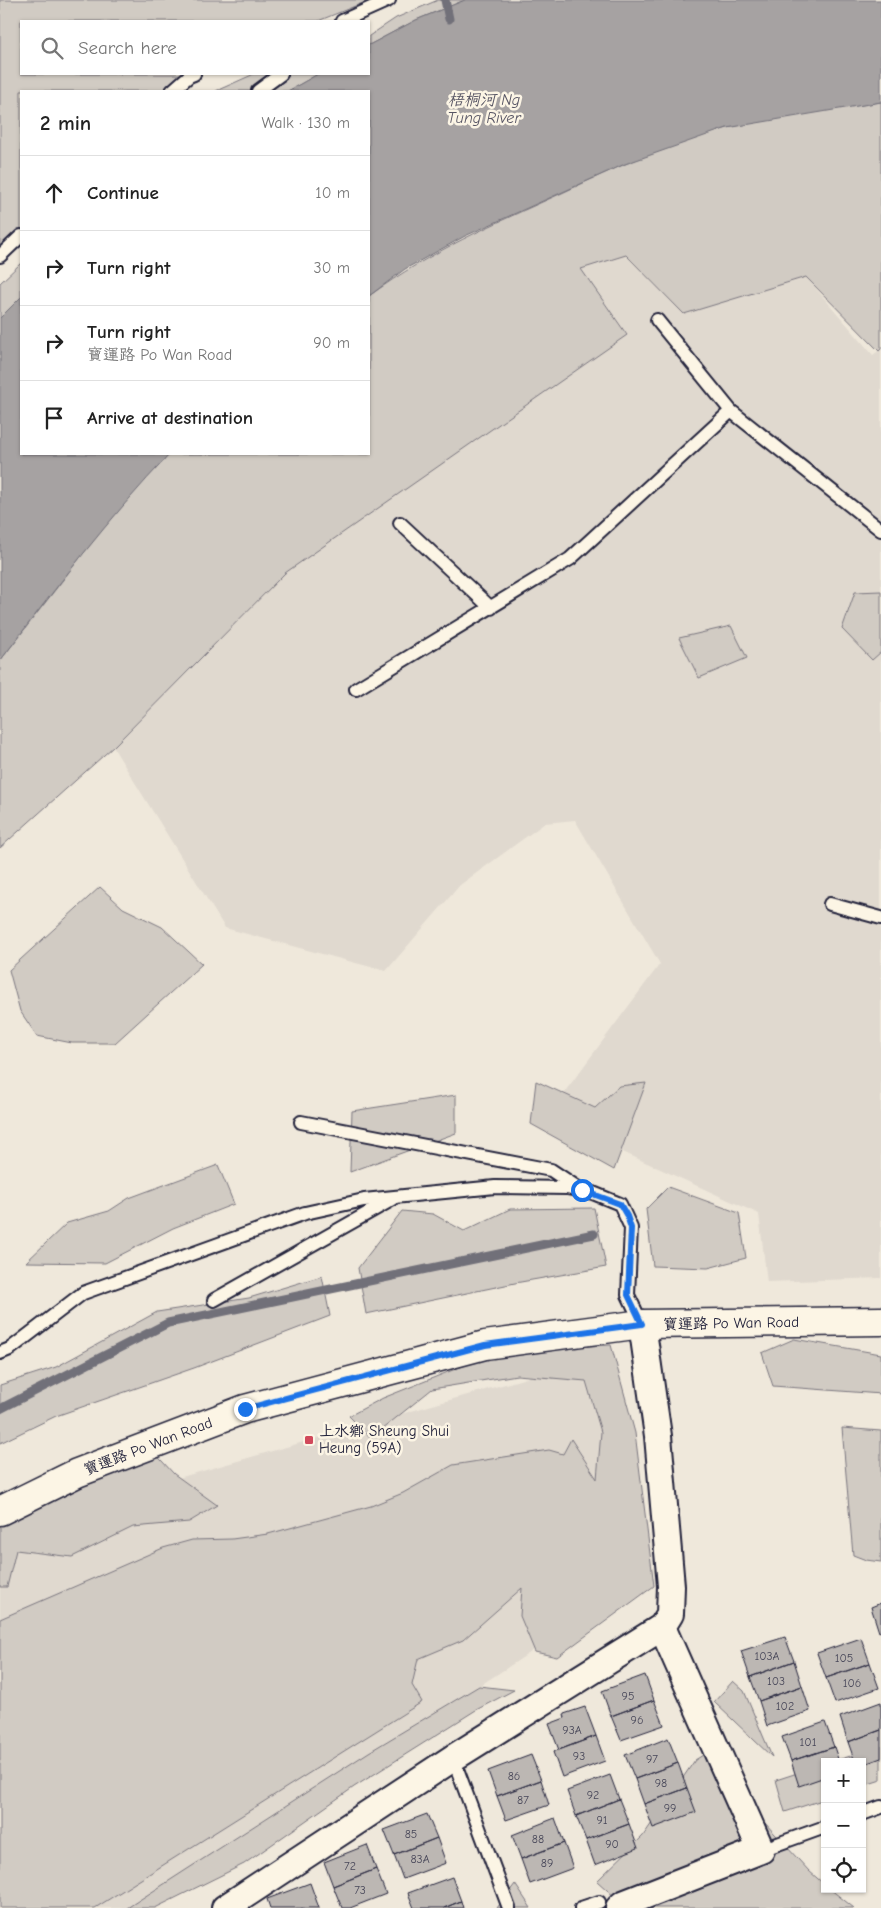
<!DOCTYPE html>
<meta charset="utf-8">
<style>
:root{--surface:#fff;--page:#f2f2f2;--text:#222;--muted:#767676;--line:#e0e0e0}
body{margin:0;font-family:"Comic Neue","LXGW WenKai TC",sans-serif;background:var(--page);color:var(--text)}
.controls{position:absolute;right:15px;bottom:15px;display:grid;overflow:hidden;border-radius:0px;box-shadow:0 1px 4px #0004}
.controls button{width:45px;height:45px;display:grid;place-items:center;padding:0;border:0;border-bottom:1px solid var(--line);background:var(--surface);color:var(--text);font:25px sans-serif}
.stop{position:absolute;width:15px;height:15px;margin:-11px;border:4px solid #1a73e8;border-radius:50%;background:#fff}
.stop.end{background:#1a73e8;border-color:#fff;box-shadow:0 1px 5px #0008}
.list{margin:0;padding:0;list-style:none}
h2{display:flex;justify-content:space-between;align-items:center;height:65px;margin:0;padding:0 20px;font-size:21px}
h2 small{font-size:16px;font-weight:400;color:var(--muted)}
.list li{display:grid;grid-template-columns:32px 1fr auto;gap:15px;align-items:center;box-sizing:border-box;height:75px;padding:0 20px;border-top:1px solid var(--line)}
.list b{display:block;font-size:19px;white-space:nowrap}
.list p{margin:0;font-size:16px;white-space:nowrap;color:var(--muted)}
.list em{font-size:16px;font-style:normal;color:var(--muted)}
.icon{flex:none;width:28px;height:28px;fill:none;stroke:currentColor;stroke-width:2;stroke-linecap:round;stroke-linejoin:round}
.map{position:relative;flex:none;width:881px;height:1908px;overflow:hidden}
.search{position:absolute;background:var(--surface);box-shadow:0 1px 4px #0004;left:20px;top:20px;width:350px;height:55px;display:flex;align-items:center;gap:12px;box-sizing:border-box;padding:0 18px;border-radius:0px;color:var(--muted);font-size:19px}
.panel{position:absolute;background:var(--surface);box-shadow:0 1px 4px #0004;left:20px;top:90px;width:350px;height:365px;border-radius:0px}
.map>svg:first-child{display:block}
.built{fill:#e0d9cf}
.green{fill:#d1cbc3;stroke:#7a767f}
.water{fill:#a6a2a2;stroke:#716f79}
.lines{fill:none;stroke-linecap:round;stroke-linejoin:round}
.stream{stroke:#716f79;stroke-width:9}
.building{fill:#bcb7b3;stroke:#22223b}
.service-casing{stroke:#22223b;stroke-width:16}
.minor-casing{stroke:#22223b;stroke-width:30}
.tertiary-casing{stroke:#22223b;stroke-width:31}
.service{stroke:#fcf5e5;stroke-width:12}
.minor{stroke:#fcf5e5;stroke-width:26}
.tertiary{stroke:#fcf5e5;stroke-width:28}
.route{stroke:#1a73e8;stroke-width:6}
.poi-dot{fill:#d1495b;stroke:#fcf5e5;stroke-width:2}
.labels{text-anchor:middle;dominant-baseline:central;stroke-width:5;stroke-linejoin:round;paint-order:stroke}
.number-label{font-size:12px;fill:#484759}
.street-label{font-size:15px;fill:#22223b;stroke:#fcf5e5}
.poi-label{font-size:15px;fill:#22223b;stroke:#fcf5e5;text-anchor:start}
.water-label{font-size:16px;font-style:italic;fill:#575564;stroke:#fcf5e5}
</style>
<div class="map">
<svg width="881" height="1908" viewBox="0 0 881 1908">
<rect width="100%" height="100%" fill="#efe8db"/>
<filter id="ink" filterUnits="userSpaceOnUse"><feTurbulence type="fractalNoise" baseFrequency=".02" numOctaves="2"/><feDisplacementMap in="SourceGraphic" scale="10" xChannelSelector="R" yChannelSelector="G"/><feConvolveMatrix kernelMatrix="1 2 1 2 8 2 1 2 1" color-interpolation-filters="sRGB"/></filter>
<g filter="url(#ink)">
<!-- built -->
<path class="built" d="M625,255L684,314L806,277L873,355L881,349V1278L767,1282L759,1214L546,1117L660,964L575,820L545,823L460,885L386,971L225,928L113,747L299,559L627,334L580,269Z
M603,1356L620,1594L139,1908H0V1550L63,1511Z"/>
<!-- green -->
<path class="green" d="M0,0H370L318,21H21V74H193L173,91H21V243L0,264Z
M438,0H465L416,20L369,45V36L396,18Z
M254,74H318L288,91H216Z
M881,102V349L879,351L806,277L684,314L626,255L581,269L627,335L285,573L113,747L0,848V661L93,541L137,488L170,454H369V296C432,250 492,225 562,193C615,168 671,142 728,128C778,116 830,110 881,102Z
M21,263V297L0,318V283Z
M881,591V652L872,660L842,629L855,592Z
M731,626L747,658L699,678L679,638Z
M100,887L123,908L162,927L202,964L115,1043H72L37,1036L20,1011L9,970Z
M536,1081L595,1108L619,1086L646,1083L614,1170L531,1124Z
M456,1095V1133L350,1172L352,1111Z
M218,1165L234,1204L173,1228L105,1263L26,1262L67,1223L109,1211L129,1198Z
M668,1187L739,1213L746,1258L708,1268L653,1266L646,1209Z
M594,1208L606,1267L515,1283L366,1314L358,1268L402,1211L433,1214L464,1231L510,1209Z
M322,1276L330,1316L194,1368L56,1416L0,1443V1385L56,1367L157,1312L249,1298Z
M794,1339L881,1354V1394L773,1386L762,1353Z
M611,1345L635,1433L654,1586L557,1657L535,1652L520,1616L522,1588L463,1640L418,1659L412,1685L422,1702L95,1908H0V1619L163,1548L192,1540L232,1539L268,1534L371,1506L403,1493L453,1465L549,1450L563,1454L571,1439L597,1479L601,1432L586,1381L517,1375L432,1389L371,1438L349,1416L383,1398L503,1350Z
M842,1428L881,1431V1562L866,1560L853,1555Z
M138,1435L174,1474L217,1505L189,1522L133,1527L72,1557L16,1550L7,1587H0V1495Z
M733,1681L744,1691L772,1757L714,1702Z
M479,1686L514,1690L476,1710L354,1787L244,1864L155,1908H127L369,1752Z
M881,1746V1780L862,1786V1762H832Z
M708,1752L722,1796L764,1822L809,1871L825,1885V1889H830L854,1908H627L597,1881L643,1836L695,1760Z
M825,1764V1799L785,1812L776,1780Z
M515,1884L531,1908H497Z"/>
<!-- water -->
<path class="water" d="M465,0H881V102L727,128L625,164L465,236L405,269L369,296V91H288L318,74H369V45L416,20Z
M21,297V454H170C109,518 54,590 0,661V318Z"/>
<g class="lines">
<!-- stream -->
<path class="stream" d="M445,0L449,19
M0,1409L168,1323L594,1234"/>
</g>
<!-- building -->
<path class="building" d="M881,1603V1631L879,1632L871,1607Z
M785,1637L794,1661L750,1677L741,1651Z
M861,1638L870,1663L826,1678L817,1653Z
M794,1661L802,1686L759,1701L750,1677Z
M870,1663L879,1688L835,1703L826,1678Z
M645,1675L654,1700L611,1716L602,1691Z
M802,1686L810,1711L767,1726L759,1701Z
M654,1700L664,1725L621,1740L611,1716Z
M881,1702V1730L848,1742L840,1717Z
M585,1707L596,1736L559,1750L549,1724L565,1718L564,1714Z
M825,1722L834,1747L791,1761L782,1737Z
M881,1730V1758L862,1765V1762H855L848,1742Z
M596,1736L605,1761L562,1777L553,1752Z
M668,1738L678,1763L635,1779L625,1755Z
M834,1747L839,1762H825V1777L799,1786L791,1761Z
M531,1755L541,1780L497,1796L488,1771Z
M678,1763L687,1788L644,1804L635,1779Z
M610,1775L619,1799L576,1816L567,1791Z
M541,1780L549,1805L506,1820L497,1796Z
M687,1788L696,1812L653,1828L644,1804Z
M619,1799L629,1824L586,1840L576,1816Z
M427,1814L437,1838L394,1855L384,1830Z
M555,1818L564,1843L521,1859L512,1835Z
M629,1824L638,1848L595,1865L586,1840Z
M437,1838L446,1863L403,1879L394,1855Z
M564,1843L573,1868L530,1884L521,1859Z
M367,1845L376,1869L333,1886L324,1862Z
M376,1869L386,1894L350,1908H342L333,1886Z
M452,1877L461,1901L444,1908H414L408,1893Z
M310,1883L319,1908H270L267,1899Z
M461,1901L463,1908H444Z"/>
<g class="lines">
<!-- service casing -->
<g class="service-casing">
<path id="service" d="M342,21L389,0
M172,91L189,76L194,74
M258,91L281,74
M0,256L21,236
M657,320L731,411L881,530
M400,523L491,608
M356,689L570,559L731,411
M830,904L881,918
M301,1122L551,1170L578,1188
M214,1300L393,1199
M0,1353L10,1349L83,1293L305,1213L364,1200L495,1187L567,1188L593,1193L620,1204L631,1228L628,1295L642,1324
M453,1758L509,1908
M862,1814L881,1807
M761,1850L825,1827
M581,1908L599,1902"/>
</g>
<!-- minor casing -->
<g class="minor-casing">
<path id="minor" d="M225,1908L453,1758L662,1627L670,1614L671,1586L658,1436L642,1324
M619,1908L623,1904L761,1850L662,1627"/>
</g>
<!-- tertiary casing -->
<g class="tertiary-casing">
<path id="tertiary" d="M0,1511L77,1473L245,1409L485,1345L642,1324L881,1321"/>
</g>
<!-- service -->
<use href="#service" class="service"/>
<!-- minor -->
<use href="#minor" class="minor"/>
<!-- tertiary -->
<use href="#tertiary" class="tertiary"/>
</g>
</g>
<g class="lines" filter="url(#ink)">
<!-- route -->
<path class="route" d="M245,1409L485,1345L642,1324L628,1295L631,1228L627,1216L620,1204L582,1190"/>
</g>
<!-- markers -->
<rect class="poi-dot" x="304" y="1435" width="10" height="10" rx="2.5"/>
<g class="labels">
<!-- number labels -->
<g class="number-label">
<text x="767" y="1656">103A</text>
<text x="844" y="1658">105</text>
<text x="776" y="1681">103</text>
<text x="852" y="1683">106</text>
<text x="628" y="1696">95</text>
<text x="785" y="1706">102</text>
<text x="637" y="1720">96</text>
<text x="572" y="1730">93A</text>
<text x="808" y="1742">101</text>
<text x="579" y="1756">93</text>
<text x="652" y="1759">97</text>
<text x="514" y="1776">86</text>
<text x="661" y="1783">98</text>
<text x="593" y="1795">92</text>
<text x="523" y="1800">87</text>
<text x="670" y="1808">99</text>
<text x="602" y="1820">91</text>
<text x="411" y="1834">85</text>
<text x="538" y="1839">88</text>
<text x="612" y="1844">90</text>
<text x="420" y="1859">83A</text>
<text x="547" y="1863">89</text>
<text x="350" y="1866">72</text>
<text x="360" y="1890">73</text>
</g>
<!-- street labels -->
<g class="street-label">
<text transform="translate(731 1323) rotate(-1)">寶運路 Po Wan Road</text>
<text transform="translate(148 1446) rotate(-21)">寶運路 Po Wan Road</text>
</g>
<!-- poi labels -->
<g class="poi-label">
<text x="319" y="1431">上水鄉 Sheung Shui<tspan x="319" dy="17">Heung (59A)</tspan></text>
</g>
<!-- water labels -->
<g class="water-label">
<text x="484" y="100">梧桐河 Ng<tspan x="484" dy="18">Tung River</tspan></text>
</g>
</g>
</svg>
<div class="controls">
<button>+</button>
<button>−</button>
<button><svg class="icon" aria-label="locate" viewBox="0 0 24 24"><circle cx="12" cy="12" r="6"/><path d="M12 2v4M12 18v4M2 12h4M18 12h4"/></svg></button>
</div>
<div class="stop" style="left:582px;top:1190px"></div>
<div class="stop end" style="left:245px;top:1409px"></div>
<div class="search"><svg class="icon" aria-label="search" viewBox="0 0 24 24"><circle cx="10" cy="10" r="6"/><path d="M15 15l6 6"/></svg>Search here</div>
<section class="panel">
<h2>2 min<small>Walk · 130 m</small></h2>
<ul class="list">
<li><svg class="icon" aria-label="ahead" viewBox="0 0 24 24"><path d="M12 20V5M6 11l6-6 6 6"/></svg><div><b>Continue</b></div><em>10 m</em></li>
<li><svg class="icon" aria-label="right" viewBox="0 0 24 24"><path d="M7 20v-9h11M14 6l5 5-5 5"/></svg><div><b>Turn right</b></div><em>30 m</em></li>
<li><svg class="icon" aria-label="right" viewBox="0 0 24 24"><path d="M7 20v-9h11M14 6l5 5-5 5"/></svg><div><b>Turn right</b><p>寶運路 Po Wan Road</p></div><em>90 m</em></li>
<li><svg class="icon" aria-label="arrive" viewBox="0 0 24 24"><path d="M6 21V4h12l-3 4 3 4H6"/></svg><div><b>Arrive at destination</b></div></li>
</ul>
</section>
</div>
